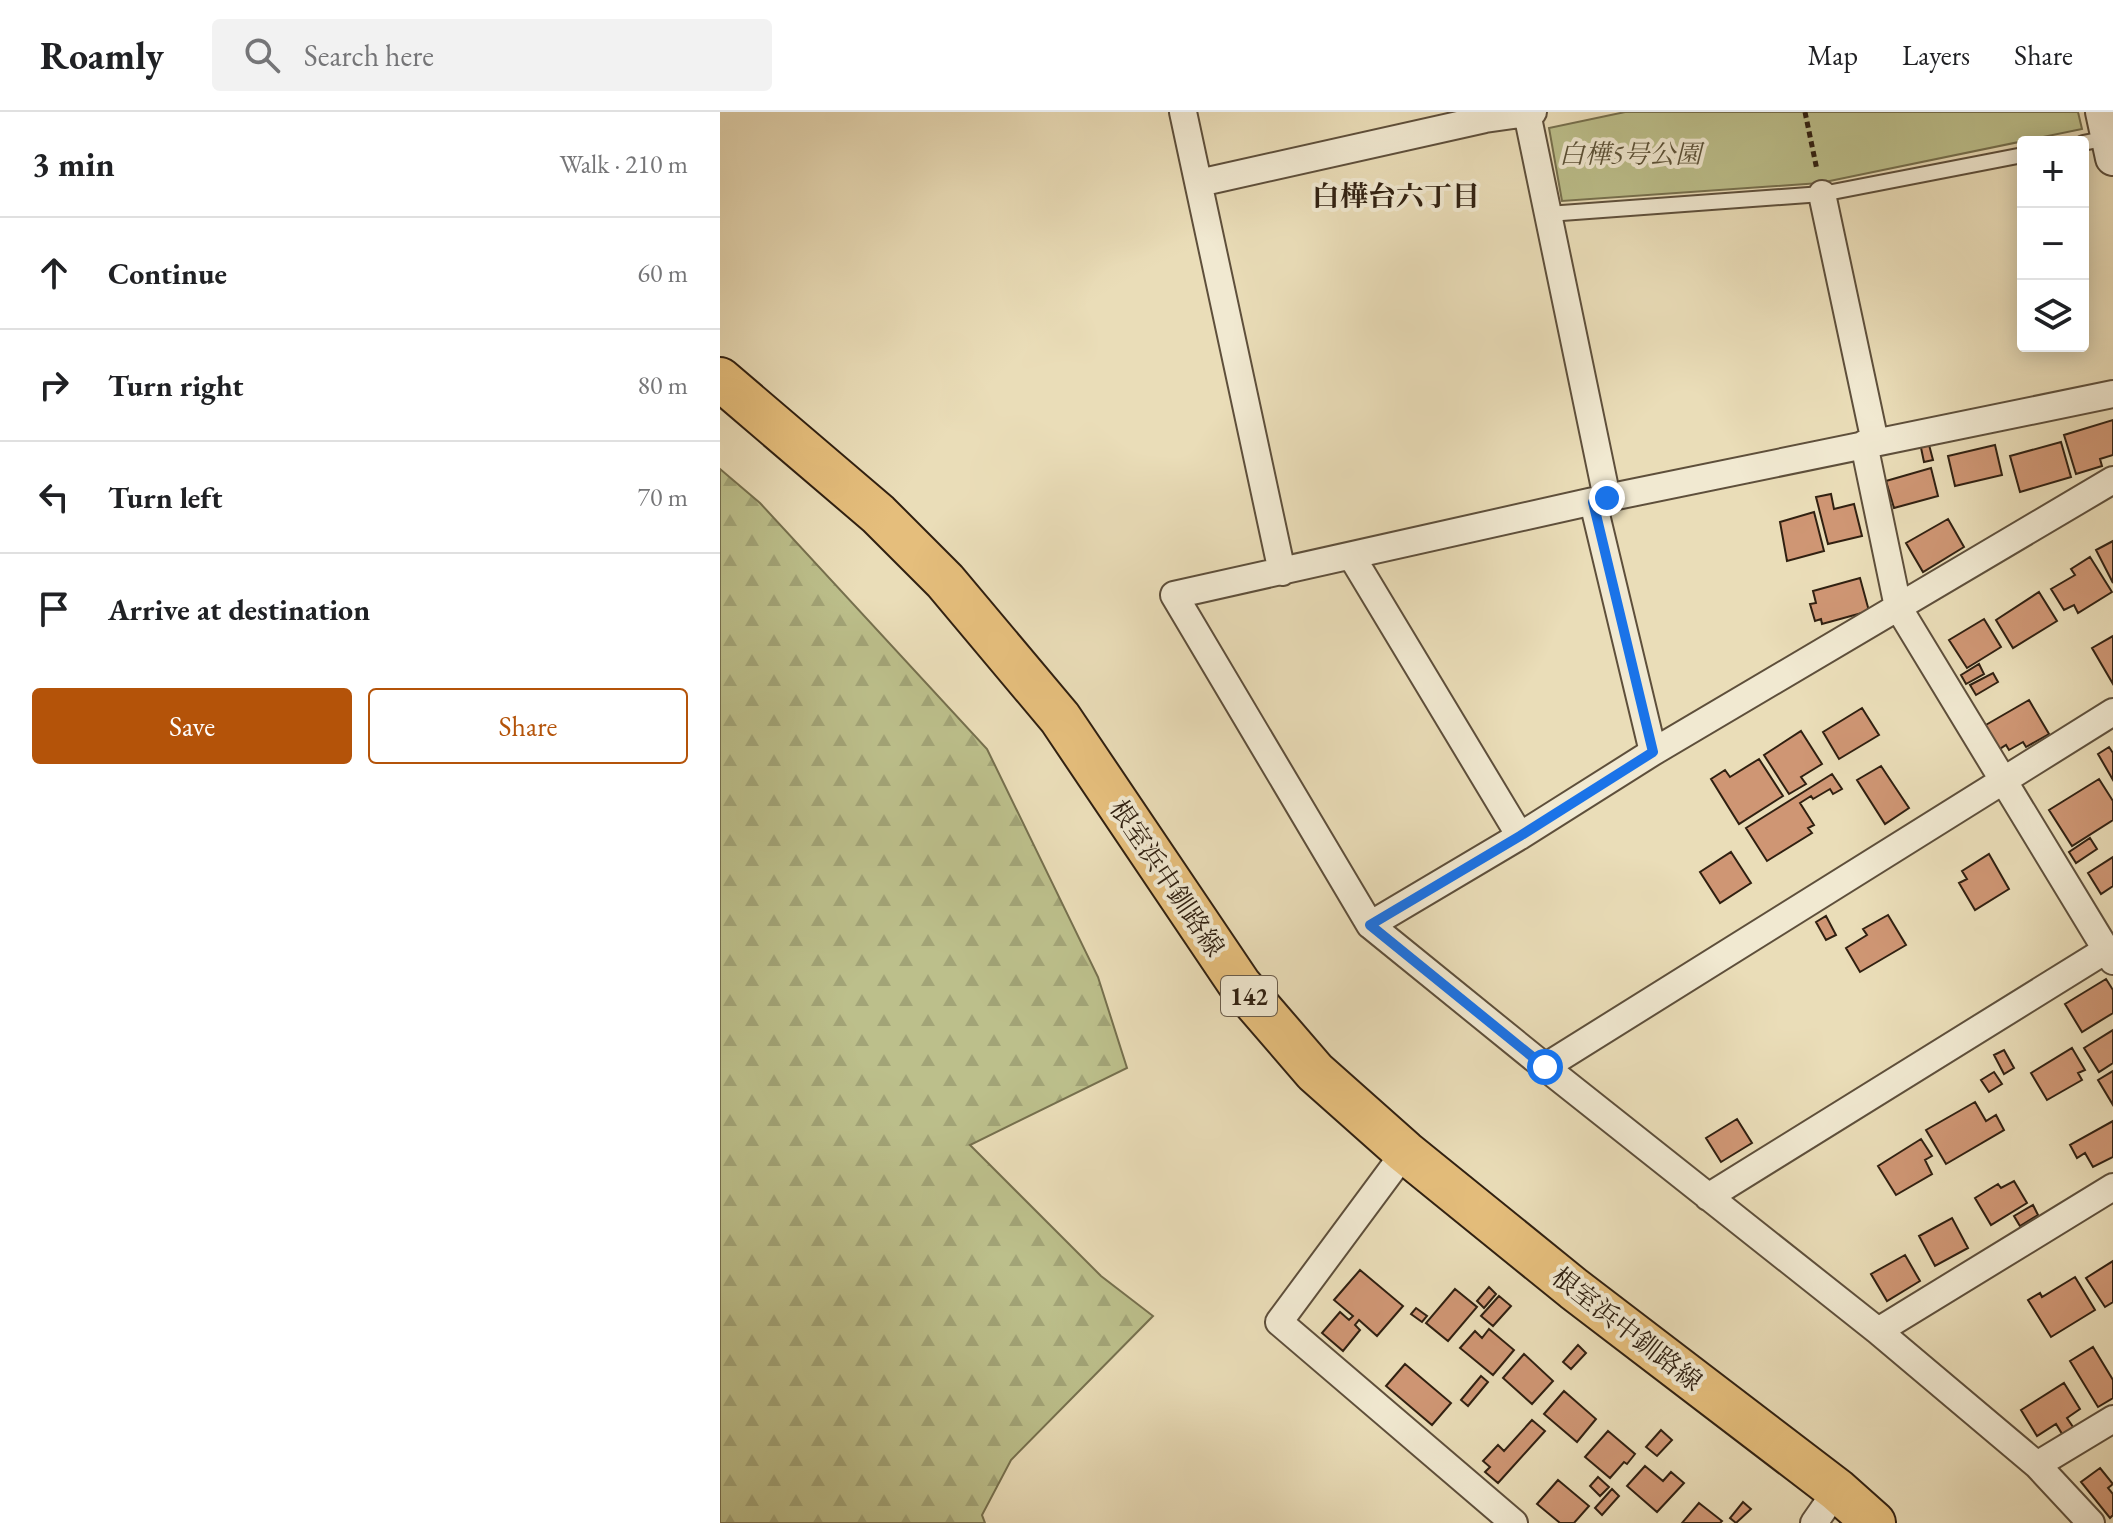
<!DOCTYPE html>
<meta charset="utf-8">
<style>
:root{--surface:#fff;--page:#f2f2f2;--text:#202124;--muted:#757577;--line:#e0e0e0;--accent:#b45309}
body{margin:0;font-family:"EB Garamond","Noto Serif JP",serif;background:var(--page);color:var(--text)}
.controls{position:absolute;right:24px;top:24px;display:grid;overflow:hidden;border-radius:8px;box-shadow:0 4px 20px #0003}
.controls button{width:72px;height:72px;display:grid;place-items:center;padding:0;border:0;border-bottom:2px solid var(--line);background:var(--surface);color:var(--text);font:40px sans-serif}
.stop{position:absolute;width:24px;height:24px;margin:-18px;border:6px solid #1a73e8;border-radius:50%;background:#fff}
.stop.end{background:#1a73e8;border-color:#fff;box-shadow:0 2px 8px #0008}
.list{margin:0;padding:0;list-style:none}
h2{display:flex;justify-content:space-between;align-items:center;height:104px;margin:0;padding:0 32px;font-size:34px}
h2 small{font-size:26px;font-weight:400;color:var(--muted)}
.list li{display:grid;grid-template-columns:52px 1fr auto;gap:24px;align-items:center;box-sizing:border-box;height:112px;padding:0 32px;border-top:2px solid var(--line)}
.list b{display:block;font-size:30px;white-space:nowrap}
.list em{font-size:26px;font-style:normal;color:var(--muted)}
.actions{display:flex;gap:16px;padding:24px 32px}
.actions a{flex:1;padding:18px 0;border:2px solid var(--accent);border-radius:8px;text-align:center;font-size:28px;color:var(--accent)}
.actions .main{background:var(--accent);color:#fff}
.icon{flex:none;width:44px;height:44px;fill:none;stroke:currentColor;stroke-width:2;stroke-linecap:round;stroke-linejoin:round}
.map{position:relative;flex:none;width:1393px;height:1411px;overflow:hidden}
header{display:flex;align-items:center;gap:48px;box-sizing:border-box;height:112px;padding:0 40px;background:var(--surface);border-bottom:2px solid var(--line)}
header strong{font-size:38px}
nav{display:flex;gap:44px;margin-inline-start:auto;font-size:28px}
.search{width:560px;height:72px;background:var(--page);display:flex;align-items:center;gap:20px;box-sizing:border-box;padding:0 28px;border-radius:8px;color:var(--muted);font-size:30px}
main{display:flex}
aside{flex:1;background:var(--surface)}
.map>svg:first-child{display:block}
.forest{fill:url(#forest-firs);stroke:#76704e;stroke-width:2}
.park{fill:#bcbf8b;stroke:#76704e;stroke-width:2}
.building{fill:#cf9674;stroke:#302011;stroke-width:2}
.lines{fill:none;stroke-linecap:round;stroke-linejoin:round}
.service-casing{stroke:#5e4f3b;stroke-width:18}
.minor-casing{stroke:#5e4f3b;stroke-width:30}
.tertiary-casing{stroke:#5e4f3b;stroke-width:38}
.primary-casing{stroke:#302011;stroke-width:46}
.path{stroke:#302011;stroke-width:5;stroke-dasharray:6 4;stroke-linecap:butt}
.service{stroke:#f1e9d1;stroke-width:14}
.minor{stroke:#f1e9d1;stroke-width:26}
.tertiary{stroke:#f1e9d1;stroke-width:34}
.primary{stroke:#e5be7c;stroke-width:42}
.route{stroke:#1a73e8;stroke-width:10}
.labels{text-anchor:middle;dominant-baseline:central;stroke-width:8;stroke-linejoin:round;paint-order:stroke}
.shield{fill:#f1e9d1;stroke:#6a5c4b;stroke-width:2}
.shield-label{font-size:24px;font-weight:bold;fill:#302011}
.park-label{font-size:26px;font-style:italic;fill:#5a5036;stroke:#f1e9d1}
.street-label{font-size:26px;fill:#302011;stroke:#f1e9d1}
.neighbourhood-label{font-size:28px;font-weight:bold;fill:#302011;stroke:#f1e9d1}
</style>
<header>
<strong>Roamly</strong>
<div class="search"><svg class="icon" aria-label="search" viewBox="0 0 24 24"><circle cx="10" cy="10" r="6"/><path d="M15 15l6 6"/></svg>Search here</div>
<nav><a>Map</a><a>Layers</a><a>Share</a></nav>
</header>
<main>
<aside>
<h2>3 min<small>Walk · 210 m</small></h2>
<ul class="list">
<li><svg class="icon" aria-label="ahead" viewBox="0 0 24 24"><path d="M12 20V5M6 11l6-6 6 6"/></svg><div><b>Continue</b></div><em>60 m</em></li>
<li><svg class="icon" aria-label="right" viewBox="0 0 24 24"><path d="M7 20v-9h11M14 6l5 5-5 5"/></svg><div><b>Turn right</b></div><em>80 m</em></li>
<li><svg class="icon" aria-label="left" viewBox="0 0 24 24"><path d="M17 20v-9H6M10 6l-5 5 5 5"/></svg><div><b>Turn left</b></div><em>70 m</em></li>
<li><svg class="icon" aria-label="arrive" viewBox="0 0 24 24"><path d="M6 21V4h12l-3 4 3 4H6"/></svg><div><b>Arrive at destination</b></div></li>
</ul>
<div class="actions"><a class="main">Save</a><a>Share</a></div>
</aside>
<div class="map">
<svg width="1393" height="1411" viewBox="0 0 1393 1411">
<defs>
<pattern id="forest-firs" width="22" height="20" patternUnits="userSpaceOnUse" patternTransform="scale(2)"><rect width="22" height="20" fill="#bcbf8b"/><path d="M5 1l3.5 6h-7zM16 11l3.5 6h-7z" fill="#a2a477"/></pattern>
</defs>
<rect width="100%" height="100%" fill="#eaddb8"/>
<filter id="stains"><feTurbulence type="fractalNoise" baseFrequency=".0025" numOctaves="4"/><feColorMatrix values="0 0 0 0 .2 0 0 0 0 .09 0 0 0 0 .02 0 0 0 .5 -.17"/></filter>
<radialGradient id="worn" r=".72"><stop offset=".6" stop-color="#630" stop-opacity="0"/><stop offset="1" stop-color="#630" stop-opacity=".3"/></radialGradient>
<!-- forest -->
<path class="forest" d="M0,357L40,391L267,637L378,865L407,956L250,1033L381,1164L433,1204L291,1348L262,1403L265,1411H0Z"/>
<!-- park -->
<path class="park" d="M905,0H1358L1362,17L1100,71L842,89L829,16Z"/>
<!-- building -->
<path class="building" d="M1393,308V343L1380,347L1382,354L1356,362L1344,323Z
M1208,329L1213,348L1204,350L1200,331Z
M1341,330L1351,365L1300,380L1290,344Z
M1275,333L1282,363L1235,374L1228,344Z
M1211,356L1218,384L1174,396L1166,369Z
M1111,382L1114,397L1134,392L1142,424L1108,432L1096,385Z
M1094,400L1104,439L1067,449L1060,410Z
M1228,407L1244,435L1203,460L1186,431Z
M1393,429V471L1376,438Z
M1370,445L1392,480L1358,501L1354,493L1344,498L1331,477L1355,463L1351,457Z
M1140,466L1149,499L1102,512L1101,507L1095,509L1090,492L1096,491L1093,479Z
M1319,480L1337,509L1293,536L1276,508Z
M1264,507L1281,535L1247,556L1229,528Z
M1393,524V572L1372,536Z
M1259,552L1264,562L1246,572L1241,563Z
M1273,561L1278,570L1256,583L1250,573Z
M1309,588L1329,622L1306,635L1303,630L1289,638L1286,633L1278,638L1264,614Z
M1142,596L1159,623L1119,647L1103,620Z
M1081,619L1102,652L1081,665L1086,672L1069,682L1044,643Z
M1389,635L1393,641V668L1378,642Z
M1039,647L1063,684L1019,712L991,667L1005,658L1010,665Z
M1161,654L1189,696L1165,712L1137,668Z
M1112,662L1122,677L1113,682L1110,677L1093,687L1091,684L1080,691L1094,713L1088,716L1092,721L1047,749L1026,716Z
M1379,667L1393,689V708L1352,734L1329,698Z
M1370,726L1377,737L1356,751L1349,740Z
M1011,740L1031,771L1000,791L980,760Z
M1269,742L1289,777L1255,798L1239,771L1247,767L1242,759Z
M1393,745V774L1381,782L1368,761Z
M1168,803L1186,833L1140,860L1126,836L1147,823L1143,817Z
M1106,804L1116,823L1106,828L1096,810Z
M1386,867L1393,878V901L1362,920L1345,892Z
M1393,918V951L1379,960L1364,936Z
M1352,936L1365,958L1358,961L1362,968L1327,988L1311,961Z
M1284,938L1294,956L1284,962L1274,943Z
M1393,959V993L1378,968Z
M1274,960L1282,972L1269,980L1261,968Z
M1255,990L1266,1009L1276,1003L1284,1018L1226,1052L1206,1018Z
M1017,1007L1032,1031L1001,1050L986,1026Z
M1393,1009V1045L1373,1055L1365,1041L1357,1046L1350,1033Z
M1201,1027L1212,1044L1205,1048L1212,1062L1176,1083L1158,1054Z
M1294,1069L1307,1091L1271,1113L1255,1086L1278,1072L1281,1076Z
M1313,1093L1318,1103L1300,1114L1294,1104Z
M1232,1106L1248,1136L1215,1154L1199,1124Z
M1185,1143L1200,1169L1167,1189L1151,1162Z
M1393,1149V1190L1385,1195L1366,1166Z
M640,1158L683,1194L657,1224L639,1208L635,1213L640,1218L623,1239L602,1221L620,1200L629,1208L633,1204L614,1188Z
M1355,1165L1375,1198L1331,1225L1308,1188L1320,1181L1322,1185Z
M769,1175L776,1182L764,1196L757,1189Z
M735,1177L757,1195L728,1229L706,1211Z
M779,1184L791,1194L773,1214L761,1204Z
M696,1196L707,1204L702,1210L691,1202Z
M769,1217L794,1238L773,1263L740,1236L755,1219L762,1226Z
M858,1233L866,1241L851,1257L843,1250Z
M1373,1235L1393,1268V1286L1378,1295L1350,1249Z
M804,1242L833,1269L812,1292L783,1266Z
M685,1252L731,1291L712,1313L666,1274Z
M761,1264L768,1270L748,1294L741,1288Z
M1344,1271L1360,1297L1347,1306L1355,1318L1344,1325L1336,1312L1317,1324L1301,1298Z
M844,1279L876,1307L857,1330L824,1302Z
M812,1308L825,1319L778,1371L765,1360L770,1355L763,1349L778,1333L784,1339Z
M941,1318L952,1328L937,1344L926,1335Z
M888,1319L915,1342L907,1352L904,1350L890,1366L865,1345Z
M925,1354L943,1369L951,1360L964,1371L937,1400L907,1374Z
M1380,1356L1393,1372L1388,1376L1393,1382V1403L1390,1406L1361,1370Z
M878,1365L889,1375L880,1384L870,1374Z
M838,1368L869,1394L854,1411H840L817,1392Z
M892,1377L899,1384L882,1403L875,1396Z
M1023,1390L1031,1397L1016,1411L1010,1406Z
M979,1391L1002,1409L1000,1411H962Z"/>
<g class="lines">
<!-- service casing -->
<g class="service-casing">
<path id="service" d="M1363,31L1388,26
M828,102L1102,82L1303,43"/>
</g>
<!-- minor casing -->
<g class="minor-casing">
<path id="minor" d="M463,0L562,460
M807,1L887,386
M479,71L765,7L813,0
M1102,82L1155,330
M1144,332L1178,495L1393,849
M873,390L933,640
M632,445L800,724
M650,813L800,724L933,640L1393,368
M825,955L1393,600
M685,1040L559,1210L794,1411
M988,1085L1386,838
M1158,1219L1393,1075
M1317,1353L1393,1307
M1094,1411L1117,1378
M1371,1411L1317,1353L1158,1219L825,955L650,813L454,483L887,386L1393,282"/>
</g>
<!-- tertiary casing -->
<g class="tertiary-casing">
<path id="tertiary" d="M1383,0L1393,46"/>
</g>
<!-- primary casing -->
<g class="primary-casing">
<path id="primary" d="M0,267L158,402L225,469L340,606L520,873L595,960L685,1040L854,1177L1117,1378L1154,1411"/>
</g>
<!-- path -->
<path class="path" d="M1085,0L1097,58"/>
<!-- service -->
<use href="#service" class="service"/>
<!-- minor -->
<use href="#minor" class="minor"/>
<!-- tertiary -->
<use href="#tertiary" class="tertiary"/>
<!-- primary -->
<use href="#primary" class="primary"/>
</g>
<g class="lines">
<!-- route -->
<path class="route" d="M825,955L650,813L800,724L933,640L873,390L887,386"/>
</g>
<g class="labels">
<!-- shield labels -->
<rect class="shield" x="501" y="864" width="56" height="40" rx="6"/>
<g class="shield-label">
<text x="529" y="884">142</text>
</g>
<!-- park labels -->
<g class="park-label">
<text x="910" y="42">白樺5号公園</text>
</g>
<!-- street labels -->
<g class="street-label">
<text transform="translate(447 766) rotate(56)">根室浜中釧路線</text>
<text transform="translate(907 1217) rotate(38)">根室浜中釧路線</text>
</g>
<!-- neighbourhood labels -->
<g class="neighbourhood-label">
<text x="676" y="84">白樺台六丁目</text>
</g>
</g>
<rect width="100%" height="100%" filter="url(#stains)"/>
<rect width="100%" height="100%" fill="url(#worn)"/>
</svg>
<div class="controls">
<button>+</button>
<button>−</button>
<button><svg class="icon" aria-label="layers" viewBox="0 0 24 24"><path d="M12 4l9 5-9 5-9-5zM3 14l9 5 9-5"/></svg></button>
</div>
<div class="stop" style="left:825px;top:955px"></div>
<div class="stop end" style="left:887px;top:386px"></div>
</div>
</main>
